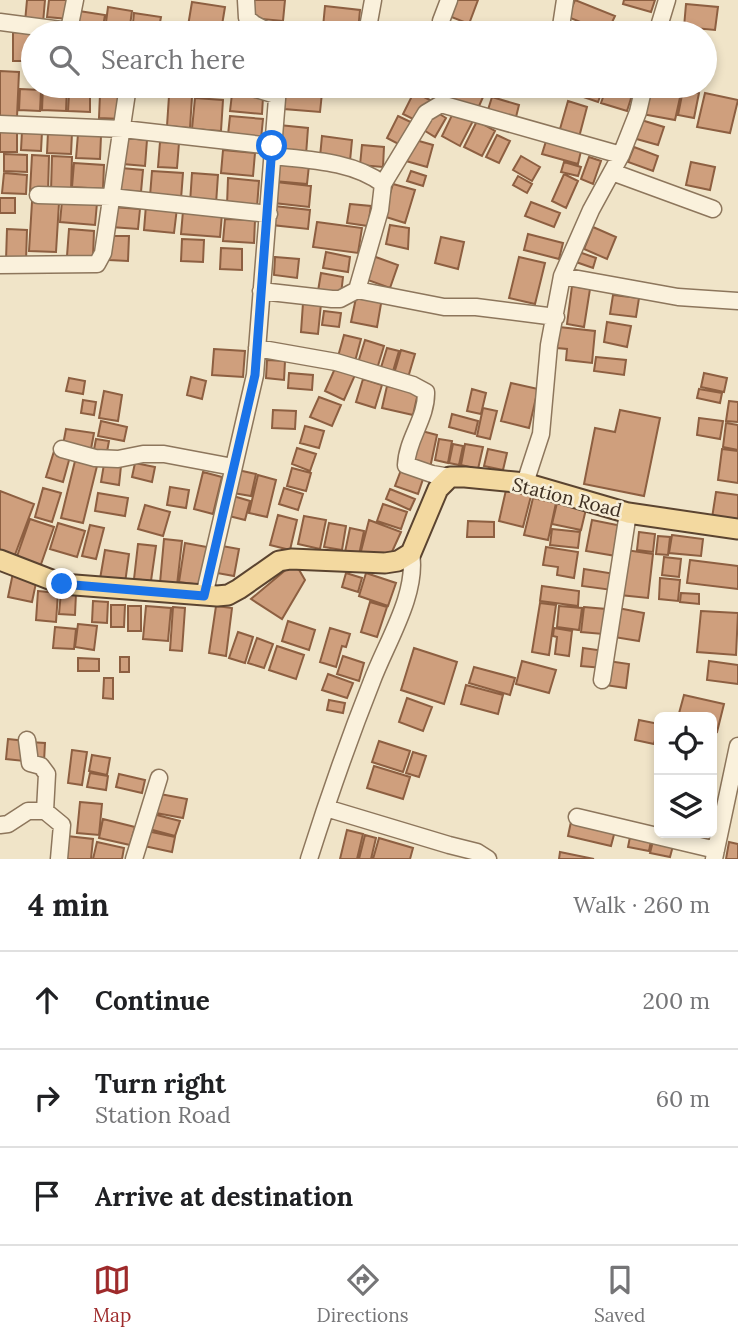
<!DOCTYPE html>
<meta charset="utf-8">
<style>
:root{--surface:#fff;--page:#f2f2f2;--text:#202124;--muted:#757577;--line:#e0e0e0;--accent:#9e2a2b}
body{margin:0;font-family:Lora,serif;background:var(--page);color:var(--text)}
.controls{position:absolute;right:21px;bottom:21px;display:grid;overflow:hidden;border-radius:10px;box-shadow:0 4px 10px #0003}
.controls button{width:63px;height:63px;display:grid;place-items:center;padding:0;border:0;border-bottom:2px solid var(--line);background:var(--surface);color:var(--text);font:35px sans-serif}
.stop{position:absolute;width:21px;height:21px;margin:-16px;border:5px solid #1a73e8;border-radius:50%;background:#fff}
.stop.end{background:#1a73e8;border-color:#fff;box-shadow:0 2px 7px #0008}
.list{margin:0;padding:0;list-style:none}
h2{display:flex;justify-content:space-between;align-items:center;height:91px;margin:0;padding:0 28px;font-size:30px}
h2 small{font-size:23px;font-weight:400;color:var(--muted)}
.list li{display:grid;grid-template-columns:46px 1fr auto;gap:21px;align-items:center;box-sizing:border-box;height:98px;padding:0 28px;border-top:2px solid var(--line)}
.list b{display:block;font-size:26px;white-space:nowrap}
.list p{margin:0;font-size:23px;white-space:nowrap;color:var(--muted)}
.list em{font-size:23px;font-style:normal;color:var(--muted)}
.icon{flex:none;width:38px;height:38px;fill:none;stroke:currentColor;stroke-width:2;stroke-linecap:round;stroke-linejoin:round}
.map{position:relative;flex:none;width:738px;height:859px;overflow:hidden}
.search{position:absolute;background:var(--surface);box-shadow:0 4px 10px #0003;left:21px;right:21px;top:21px;height:77px;display:flex;align-items:center;gap:18px;box-sizing:border-box;padding:0 24px;border-radius:38px;color:var(--muted);font-size:26px}
.sheet{height:385px;background:var(--surface)}
nav{display:flex;justify-content:space-around;align-items:center;box-sizing:border-box;height:98px;border-top:2px solid var(--line);background:var(--surface);font-size:19px;color:var(--muted)}
nav a{display:grid;justify-items:center;gap:4px}
nav .on{color:var(--accent)}
.map>svg:first-child{display:block}
.building{fill:#cf9f7d;stroke:#8d5f41;stroke-width:2}
.lines{fill:none;stroke-linecap:round;stroke-linejoin:round}
.minor-casing{stroke:#8d765c;stroke-width:19}
.major-casing{stroke:#5b4430;stroke-width:23}
.minor{stroke:#faf1dc;stroke-width:16}
.major{stroke:#f3d9a0;stroke-width:19}
.route{stroke:#1a73e8;stroke-width:9}
.labels{text-anchor:middle;dominant-baseline:central;stroke-width:5;stroke-linejoin:round;paint-order:stroke}
.street-label{font-size:19px;fill:#3d2e20;stroke:#f7eed8}
</style>
<div class="map">
<svg width="738" height="859" viewBox="0 0 738 859">
<rect width="100%" height="100%" fill="#f0e4c8"/>
<!-- building -->
<path class="building" d="M27,0H45L43,23L25,22Z
M49,0H70L68,19L47,17Z
M253,0H285L283,21L251,18Z
M456,0H478L469,24L449,16Z
M575,0L615,16L607,33L568,17Z
M624,0H655L651,12L623,4Z
M192,2L225,7L221,31L188,26Z
M686,4L718,7L715,30L684,27Z
M325,6L360,10L358,31L323,27Z
M108,7L132,11L129,33L105,30Z
M79,11L105,15L102,33L75,31Z
M134,13L161,17L158,33H132Z
M573,24L597,32V33H570Z
M161,25L182,28L181,33H160Z
M13,32L33,33V61H13Z
M0,71L19,72L17,117L0,116Z
M43,86H67L66,111L42,110Z
M454,86L483,97L476,113L448,103Z
M574,86H604L598,102L572,93Z
M607,86L633,92L627,111L601,103Z
M648,87L681,93L675,120L642,114Z
M20,89L41,90L40,111L19,110Z
M286,89L322,93L320,112L284,109Z
M683,90L699,93L694,118L678,115Z
M414,92L432,101L421,123L403,114Z
M705,93L738,100L730,133L697,127Z
M69,94L90,95V112L68,111Z
M100,94L124,95L122,119L99,118Z
M232,94L263,97L262,114L230,111Z
M169,96L192,97L190,128L167,126Z
M492,97L519,105L515,121L487,113Z
M195,98L223,100L221,131L192,129Z
M568,101L587,107L578,141L558,136Z
M433,110L446,118L435,137L422,129Z
M454,111L473,121L460,146L442,136Z
M230,116L263,119L261,139L228,135Z
M398,116L417,125L406,148L387,138Z
M638,119L664,127L658,145L633,138Z
M477,121L495,131L482,156L464,147Z
M279,125L308,128L306,155L277,153Z
M0,129H17V152H0Z
M22,131L42,132L41,151L21,150Z
M48,132L72,133L71,154L47,153Z
M78,134L101,136L100,159L76,158Z
M497,135L510,141L499,163L486,157Z
M322,136L352,140L350,161L320,157Z
M126,138L147,140L145,166L123,164Z
M412,139L433,145L427,167L406,161Z
M546,141L581,151L578,164L542,154Z
M160,142L179,143L177,168L158,167Z
M362,145L384,147L383,167L360,165Z
M634,147L658,156L653,171L628,162Z
M223,150L255,153L253,176L221,173Z
M4,154L27,155V172L4,171Z
M32,155L49,156L48,192H30Z
M52,156L72,157L71,191H51Z
M521,156L540,167L532,181L513,170Z
M589,157L601,161L593,184L581,179Z
M276,161L309,165L307,184L274,181Z
M564,162L581,167L578,176L561,172Z
M691,162L715,167L710,190L686,185Z
M74,163L104,165L103,189L72,187Z
M121,168L143,170L141,192L119,190Z
M152,171L183,173L181,199L150,196Z
M411,171L426,176L423,186L407,181Z
M4,173L27,175L26,194L2,193Z
M192,173L218,175L216,204L190,203Z
M564,174L578,181L566,208L552,201Z
M518,176L532,184L527,193L513,185Z
M228,178L259,181L257,207L227,205Z
M276,182L311,186L309,207L274,203Z
M393,184L415,190L405,223L383,216Z
M0,198H15V213H0Z
M62,201L97,203L95,225L60,222Z
M32,202L59,203L56,252L29,251Z
M531,202L560,213L554,227L525,216Z
M350,204L371,206L368,226L347,223Z
M146,205L177,208L174,233L144,230Z
M274,206L310,210L308,229L272,225Z
M112,207L140,209L138,229L111,227Z
M183,211L222,214L220,237L181,234Z
M225,219L255,220L254,243L223,241Z
M317,222L362,228L358,253L313,247Z
M390,225L409,228L408,249L386,244Z
M593,227L616,237L607,259L584,249Z
M7,229L27,230L26,261L6,260Z
M69,229L94,231L93,257L67,256Z
M528,234L563,243L559,259L524,250Z
M109,236H129L128,261L109,260Z
M441,237L464,242L458,269L435,263Z
M182,239L204,240L203,262L181,261Z
M221,248L242,249V270L220,269Z
M326,252L350,257L348,272L323,268Z
M579,252L596,258L593,268L576,262Z
M373,256L398,265L390,288L365,279Z
M275,257L299,259L297,278L274,275Z
M519,257L545,263L535,304L509,298Z
M321,273L343,277L341,294L318,291Z
M572,286L590,289L584,327L567,324Z
M357,293L382,298L377,327L351,322Z
M613,295L639,298L636,317L610,314Z
M303,303L321,304L318,334L301,332Z
M324,311L341,313L339,327L322,325Z
M607,322L631,326L627,347L604,342Z
M559,327L595,331L592,363L566,360L567,349L557,348Z
M344,335L361,339L354,365L337,360Z
M365,340L384,346L376,372L357,366Z
M387,348L399,351L391,378L379,374Z
M214,349L245,351L243,377L212,375Z
M401,350L415,354L407,381L393,377Z
M596,357L626,360L624,375L594,371Z
M267,360L285,361L284,380L266,378Z
M336,366L355,375L344,400L325,391Z
M289,373L313,375L312,390L288,388Z
M704,373L727,378L724,392L701,387Z
M191,377L206,381L202,399L187,395Z
M69,378L85,381L83,394L66,391Z
M363,379L382,385L375,408L356,402Z
M511,383L538,389L529,428L501,421Z
M387,386L418,393L413,415L382,408Z
M472,389L486,393L481,414L467,411Z
M699,389L722,393L720,403L697,398Z
M104,391L122,395L118,421L99,418Z
M319,397L341,405L332,426L310,417Z
M83,400L96,402L94,415L81,413Z
M729,401L738,402V422L726,421Z
M483,408L497,411L490,439L477,436Z
M273,410L296,411L295,429L272,428Z
M620,410L660,418L644,496L584,484L595,428L615,432Z
M452,414L478,421L475,434L449,427Z
M699,418L723,421L720,439L697,435Z
M101,421L127,427L124,441L98,436Z
M726,423L738,425V450L723,447Z
M305,426L324,431L319,448L300,443Z
M66,429L94,433L91,449L63,445Z
M418,430L437,435L430,468L410,464Z
M96,439L109,441L106,457L93,455Z
M439,439L452,441L448,463L435,460Z
M453,444L463,446L459,465L449,463Z
M465,444L483,447L478,469L461,465Z
M55,448L71,453L63,482L46,477Z
M297,448L316,454L310,471L292,464Z
M488,449L507,453L503,470L484,466Z
M722,449L738,451V483L718,480Z
M75,461L97,466L83,523L61,518Z
M135,463L155,467L152,482L132,477Z
M104,464L121,466L119,485L101,482Z
M292,468L311,473L306,491L287,486Z
M238,470L256,474L251,496L233,493Z
M401,470L423,479L418,494L395,486Z
M203,472L222,477L213,514L194,509Z
M258,475L276,480L267,517L249,513Z
M170,487L189,490L186,508L167,505Z
M43,488L61,493L52,522L35,517Z
M284,488L303,494L298,510L279,504Z
M390,489L415,499L410,510L386,499Z
M506,490L531,496L523,527L499,521Z
M0,491L34,504L13,560L0,555Z
M716,492L738,495V521L712,518Z
M98,493L128,498L125,516L95,511Z
M230,495L250,501L245,520L225,515Z
M533,498L556,503L548,540L524,535Z
M557,503L586,509L581,530L552,524Z
M383,504L407,512L401,529L377,521Z
M145,505L170,512L163,536L138,529Z
M278,515L297,520L290,550L270,545Z
M304,516L326,520L320,549L298,544Z
M30,519L54,527L39,570L15,562Z
M369,520L401,532L391,554L360,555Z
M592,520L622,526L616,556L586,551Z
M468,521L494,522V537H467Z
M58,523L85,531L77,557L50,549Z
M329,523L346,526L342,550L324,547Z
M90,525L104,528L96,559L82,556Z
M350,528L364,531L359,555L345,552Z
M552,529L580,532L578,548L550,545Z
M639,532L655,534L653,552L637,550Z
M672,535L703,539L701,556L669,553Z
M658,536L670,537L668,555L656,554Z
M164,539L182,541L177,585L160,583Z
M185,543L207,547L201,585L179,582Z
M138,544L156,546L151,581L134,579Z
M222,546L239,549L234,576L217,573Z
M546,547L578,552L574,578L557,575L558,567L543,565Z
M105,550L129,554L125,583L100,579Z
M626,550L653,554L648,598L620,595Z
M664,557L681,559L679,577L662,575Z
M690,560L738,566V589L687,583Z
M288,568H298L305,580L282,619L251,599Z
M584,569L615,574L612,590L582,586Z
M13,573L37,578L32,602L8,597Z
M346,573L362,578L358,592L342,587Z
M366,573L396,583L388,606L359,596Z
M660,578L680,580L678,601L659,599Z
M542,586L579,591L578,606L540,601Z
M38,591L58,593L56,622L36,620Z
M61,592L76,593L75,615L59,614Z
M681,593L699,594V604L680,602Z
M93,601L108,602L107,623L92,622Z
M370,602L387,607L377,637L361,632Z
M540,603L556,605L549,655L532,652Z
M111,605H125L124,627H111Z
M128,606H141V631H128Z
M146,606L171,608L168,641L143,639Z
M216,606L232,608L226,656L209,653Z
M559,606L582,608L579,630L557,627Z
M173,607L185,608L182,651L170,650Z
M584,607L606,609L603,634L581,632Z
M618,608L644,613L639,641L614,637Z
M701,611L738,613L736,655L697,652Z
M288,621L315,630L309,650L282,641Z
M78,624L97,626L94,650L75,647Z
M55,627L76,629L74,649L53,648Z
M330,628L350,634L346,647L342,646L336,667L320,662Z
M554,628L572,631L569,656L555,654L557,637L553,636Z
M238,632L253,637L245,663L229,658Z
M257,638L273,644L264,668L248,663Z
M277,646L304,655L296,679L269,670Z
M414,648L457,662L444,704L401,690Z
M583,648L605,651L603,668L581,666Z
M343,656L364,663L359,681L337,674Z
M120,657H129V672H120Z
M78,658L99,659V671H78Z
M522,661L556,670L549,693L516,684Z
M608,661L629,664L626,688L605,685Z
M709,661L738,665V684L707,680Z
M474,667L515,678L510,695L469,683Z
M328,674L353,683L347,698L322,690Z
M104,678H113V699L103,698Z
M466,685L503,695L498,714L461,704Z
M684,695L724,704L717,732L712,731V717H678Z
M407,698L432,707L423,731L399,722Z
M329,700L345,703L343,713L327,710Z
M639,720L659,724L654,744L635,740Z
M8,739L26,741L24,761L6,759Z
M379,741L410,751L403,772L372,762Z
M29,742L45,743L44,762L28,761Z
M72,750L87,752L82,785L68,783Z
M413,752L426,756L419,777L406,773Z
M92,755L110,758L107,775L89,771Z
M374,766L410,777L403,799L367,788Z
M90,773L108,776L106,790L87,787Z
M119,774L145,780L142,793L116,787Z
M160,794L187,799L183,818L156,813Z
M80,802L102,804L99,835L77,833Z
M712,810L717,811L708,846L659,833H712Z
M153,814L180,821L175,836L149,829Z
M572,817L616,827L611,846L568,836Z
M103,819L135,827L130,845L99,838Z
M347,830L363,834L357,859H340Z
M147,831L175,837L172,852L144,846Z
M631,832L652,836L649,851L628,847Z
M365,835L376,838L371,859H359Z
M67,836L93,839L91,859H65Z
M654,837L674,842L670,857L650,853Z
M379,838L413,848L410,859H373Z
M97,842L124,848L122,859H93Z
M729,842L738,844V859H726Z
M560,852L594,859H559Z"/>
<g class="lines">
<!-- minor casing -->
<g class="minor-casing">
<path id="minor" d="M246,0L247,18L254,24L271,33
M441,21L449,0
M0,22L84,33
M69,30L75,0
M367,33L373,0
M560,33L565,0
M657,33L667,0
M246,86L276,95
M622,86L643,92
M0,124L123,129L272,146
M272,156C309,160 353,161 383,184L380,210L357,290
M612,172L713,209
M383,184L426,113L441,104L621,155
M38,195L111,197L269,214
M0,265L97,264L103,253L128,86
M562,276L678,297L738,301
M261,291L332,299H340L357,290L444,307H476L556,317
M257,348L336,362L413,385L426,392C427,418 407,439 406,465L432,474L450,477
M62,449L95,458L118,459L143,454H164L233,467
M525,483L541,434L549,345L562,276L591,210L621,155L638,112L644,86
M204,596L255,375L278,86
M602,680L628,513
M27,740L30,763L41,766L47,774L45,811
M326,808L449,845L477,852L488,859
M577,817L716,850
M0,825L8,824L28,811H45L62,825L59,859
M134,859L159,778
M309,859C328,799 349,739 372,681C386,643 418,594 411,553
M714,859L738,746"/>
</g>
<!-- major casing -->
<g class="major-casing">
<path id="major" d="M0,560L62,584L217,596L228,595L239,589L279,561L291,559L385,563L398,561L411,553L438,489L450,477H465L525,483L628,513L738,529"/>
</g>
<!-- minor -->
<use href="#minor" class="minor"/>
<!-- major -->
<use href="#major" class="major"/>
</g>
<g class="lines">
<!-- route -->
<path class="route" d="M62,584L204,596L255,375L272,146"/>
</g>
<g class="labels">
<!-- street labels -->
<g class="street-label">
<text transform="translate(567 497) rotate(14)">Station Road</text>
</g>
</g>
</svg>
<div class="controls">
<button><svg class="icon" aria-label="locate" viewBox="0 0 24 24"><circle cx="12" cy="12" r="6"/><path d="M12 2v4M12 18v4M2 12h4M18 12h4"/></svg></button>
<button><svg class="icon" aria-label="layers" viewBox="0 0 24 24"><path d="M12 4l9 5-9 5-9-5zM3 14l9 5 9-5"/></svg></button>
</div>
<div class="stop" style="left:272px;top:146px"></div>
<div class="stop end" style="left:62px;top:584px"></div>
<div class="search"><svg class="icon" aria-label="search" viewBox="0 0 24 24"><circle cx="10" cy="10" r="6"/><path d="M15 15l6 6"/></svg>Search here</div>
</div>
<section class="sheet">
<h2>4 min<small>Walk · 260 m</small></h2>
<ul class="list">
<li><svg class="icon" aria-label="ahead" viewBox="0 0 24 24"><path d="M12 20V5M6 11l6-6 6 6"/></svg><div><b>Continue</b></div><em>200 m</em></li>
<li><svg class="icon" aria-label="right" viewBox="0 0 24 24"><path d="M7 20v-9h11M14 6l5 5-5 5"/></svg><div><b>Turn right</b><p>Station Road</p></div><em>60 m</em></li>
<li><svg class="icon" aria-label="arrive" viewBox="0 0 24 24"><path d="M6 21V4h12l-3 4 3 4H6"/></svg><div><b>Arrive at destination</b></div></li>
</ul>
</section>
<nav>
<a class="on"><svg class="icon" aria-label="map" viewBox="0 0 24 24"><path d="M3 6l6-2 6 2 6-2v14l-6 2-6-2-6 2zM9 4v14M15 6v14"/></svg>Map</a>
<a><svg class="icon" aria-label="directions" viewBox="0 0 24 24"><path d="M12 3l9 9-9 9-9-9zM9 14v-3h6M13 9l2 2-2 2"/></svg>Directions</a>
<a><svg class="icon" aria-label="saved" viewBox="0 0 24 24"><path d="M7 4h10v16l-5-4-5 4z"/></svg>Saved</a>
</nav>
